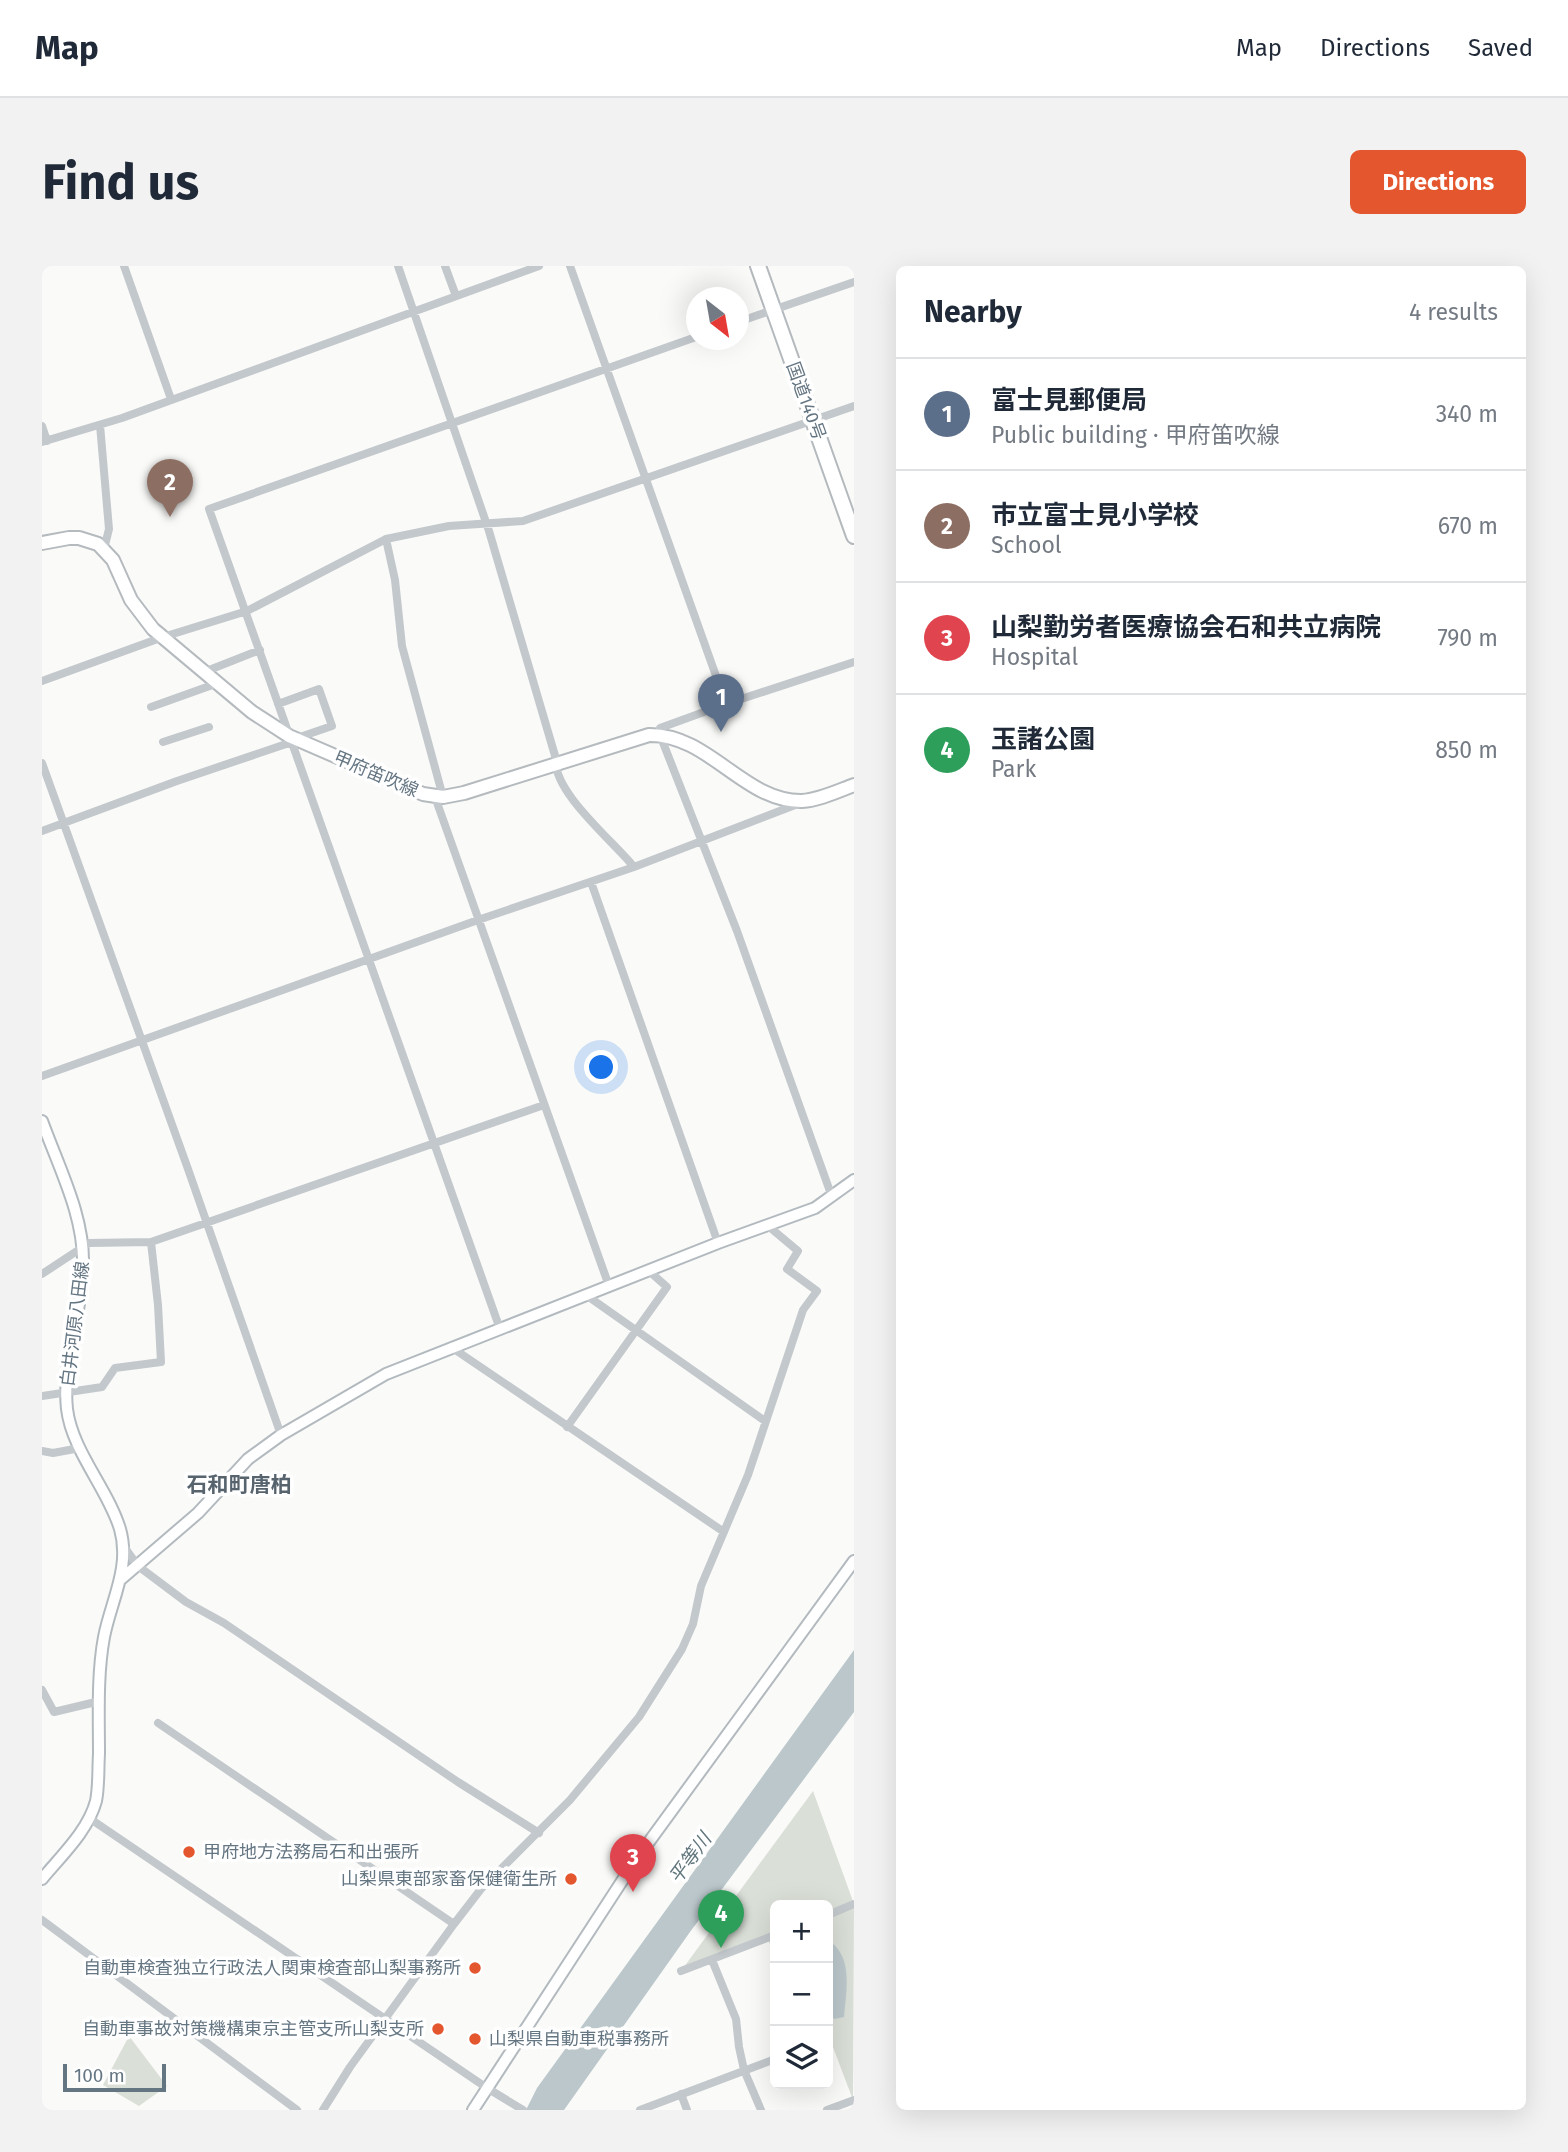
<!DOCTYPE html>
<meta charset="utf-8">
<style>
:root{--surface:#fff;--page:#f2f2f3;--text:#1f2937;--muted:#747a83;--line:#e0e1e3;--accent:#e4572e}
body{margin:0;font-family:"Fira Sans","Noto Sans JP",sans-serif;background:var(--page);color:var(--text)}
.controls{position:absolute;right:21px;bottom:21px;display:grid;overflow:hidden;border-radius:10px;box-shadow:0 7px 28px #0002}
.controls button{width:63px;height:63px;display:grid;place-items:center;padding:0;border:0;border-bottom:2px solid var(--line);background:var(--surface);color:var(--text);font:35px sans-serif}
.compass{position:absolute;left:644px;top:21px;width:63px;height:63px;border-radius:50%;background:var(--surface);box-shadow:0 7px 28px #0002;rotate:149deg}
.scale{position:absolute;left:21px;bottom:18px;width:103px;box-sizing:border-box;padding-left:7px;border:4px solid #657683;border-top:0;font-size:19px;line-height:24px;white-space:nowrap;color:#657683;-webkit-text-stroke:5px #fff;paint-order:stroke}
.you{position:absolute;left:560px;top:802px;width:24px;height:24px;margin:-18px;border:5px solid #fff;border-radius:50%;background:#1a73e8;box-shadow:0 0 0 10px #1a73e833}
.badge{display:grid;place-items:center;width:46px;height:46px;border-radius:50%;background:var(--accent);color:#fff;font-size:23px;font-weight:700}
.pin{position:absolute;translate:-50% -58px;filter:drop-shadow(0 2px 4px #0008)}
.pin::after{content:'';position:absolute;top:37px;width:24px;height:21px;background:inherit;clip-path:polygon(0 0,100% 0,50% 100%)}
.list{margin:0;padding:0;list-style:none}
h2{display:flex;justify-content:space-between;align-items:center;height:91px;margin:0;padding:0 28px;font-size:30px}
h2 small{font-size:23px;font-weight:400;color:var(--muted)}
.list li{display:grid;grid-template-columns:46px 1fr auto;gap:21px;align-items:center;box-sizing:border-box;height:112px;padding:0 28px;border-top:2px solid var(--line)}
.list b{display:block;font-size:26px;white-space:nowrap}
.list p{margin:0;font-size:23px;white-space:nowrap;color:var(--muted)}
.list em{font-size:23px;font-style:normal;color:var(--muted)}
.icon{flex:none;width:38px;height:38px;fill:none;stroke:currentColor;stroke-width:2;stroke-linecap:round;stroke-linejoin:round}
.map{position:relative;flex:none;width:812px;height:1844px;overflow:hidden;border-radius:10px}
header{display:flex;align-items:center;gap:42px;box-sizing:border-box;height:98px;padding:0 35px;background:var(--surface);border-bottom:2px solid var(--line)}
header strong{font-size:33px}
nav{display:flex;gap:38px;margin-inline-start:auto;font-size:24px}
.intro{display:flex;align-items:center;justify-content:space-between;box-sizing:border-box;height:168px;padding:0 42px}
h1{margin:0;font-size:49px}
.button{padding:18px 32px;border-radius:10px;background:var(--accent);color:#fff;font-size:24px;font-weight:700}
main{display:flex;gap:42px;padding:0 42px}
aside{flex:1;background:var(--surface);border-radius:10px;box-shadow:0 7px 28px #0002}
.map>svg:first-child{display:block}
.green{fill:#dadfd7}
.water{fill:#bbc7cb}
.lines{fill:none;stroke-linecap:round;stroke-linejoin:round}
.secondary-casing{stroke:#b3babf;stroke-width:14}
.primary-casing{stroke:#b5babe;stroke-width:16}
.highway-casing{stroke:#b4b9bd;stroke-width:18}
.street{stroke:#c3c8cc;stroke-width:8}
.secondary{stroke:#fff;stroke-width:10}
.primary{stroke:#fff;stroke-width:12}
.highway{stroke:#fff;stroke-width:14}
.poi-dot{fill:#e4572e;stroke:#fff;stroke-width:2.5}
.labels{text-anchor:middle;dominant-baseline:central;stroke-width:7;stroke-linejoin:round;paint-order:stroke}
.street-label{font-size:18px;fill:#657683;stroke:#fff}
.poi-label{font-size:18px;fill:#657683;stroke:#fff;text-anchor:end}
.water-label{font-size:19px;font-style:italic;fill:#60757c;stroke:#fff}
.quarter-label{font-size:21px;font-weight:bold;fill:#57646e;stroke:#fff}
</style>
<header>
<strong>Map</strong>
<nav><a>Map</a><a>Directions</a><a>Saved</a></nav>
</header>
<div class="intro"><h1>Find us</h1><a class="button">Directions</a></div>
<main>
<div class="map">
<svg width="812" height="1844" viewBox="0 0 812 1844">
<rect width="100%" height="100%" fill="#fafaf8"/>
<!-- green -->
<path class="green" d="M771,1525L812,1638L811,1834L786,1768V1639H733V1692L726,1673L639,1705Z
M87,1770L125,1820L97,1840L61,1819Z"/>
<!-- water -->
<path class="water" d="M812,1384V1446L648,1666L522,1844H484L495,1822Z
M786,1674C812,1691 804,1724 802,1751L792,1753C781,1739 797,1722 786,1709Z"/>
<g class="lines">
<!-- secondary casing -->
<g class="secondary-casing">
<path id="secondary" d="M0,855C17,902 43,951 41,1001C40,1048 20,1096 25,1143C30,1185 66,1223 78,1263C89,1301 69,1335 62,1371C55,1409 57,1449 57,1488C56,1503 57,1520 54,1535C46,1565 19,1590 0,1613
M78,1314L156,1247L206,1193L239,1169L344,1108L676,977L773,942L812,914
M431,1844L593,1595L812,1295"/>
</g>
<!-- primary casing -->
<g class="primary-casing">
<path id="primary" d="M0,277L27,272H37L56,278L71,294L89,334L111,363L210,446L247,470L381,528L401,531L422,527L607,469C667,468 702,536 760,535C777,534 796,525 812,519"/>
</g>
<!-- highway casing -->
<g class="highway-casing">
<path id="highway" d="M716,0L812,270"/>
</g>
<!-- street -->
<path class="street" d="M82,0L129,133
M356,0L447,265L514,493C510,525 571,575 592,601
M403,0L414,30
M528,0L684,438
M696,56L812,16
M58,159L67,263L62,283
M0,160L5,175
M0,176L80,152L497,0
M344,273L353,314L360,380L401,531
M162,406L218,384
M0,415L121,371L205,345L344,273L407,260L481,255L812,140
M236,438L277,423L290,460L255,472
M109,441L176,417
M121,476L167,461
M0,497L146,903L239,1169
M393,531L567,1020
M0,565L135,515L250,476
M549,616L676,977
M0,810L436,654L592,601L761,536
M790,931L695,665L618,469V462L684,438L812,396
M0,1008L47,977L109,976L502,839
M544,1029L723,1155
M458,1063L167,243L654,71
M409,1081L682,1266
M0,1130L60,1121L73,1102L119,1096L116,1039L109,976
M525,1161L625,1021L607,1005
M0,1185L11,1187L38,1182
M81,1279L96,1300L144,1336L182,1357L416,1516L497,1567
M0,1424L12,1446L58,1435
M116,1457L412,1658
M47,1552L445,1822L481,1844
M786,1649L812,1638
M0,1654L255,1844
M670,1694L694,1753L697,1781L702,1804L719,1844
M639,1705L733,1669
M639,1828L645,1844
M281,1844L308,1801L412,1658L439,1623L528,1534L597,1451L640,1383L651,1358L659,1320L706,1209L761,1044L775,1025L745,1003L756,985L725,959
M598,1844L733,1793
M785,1844L812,1834"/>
<!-- secondary -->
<use href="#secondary" class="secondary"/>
<!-- primary -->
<use href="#primary" class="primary"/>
<!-- highway -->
<use href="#highway" class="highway"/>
</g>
<!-- markers -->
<g class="poi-dot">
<circle cx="147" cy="1586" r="7"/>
<circle cx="529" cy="1613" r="7"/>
<circle cx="433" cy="1702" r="7"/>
<circle cx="396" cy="1763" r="7"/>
<circle cx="433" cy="1773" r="7"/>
</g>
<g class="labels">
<!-- street labels -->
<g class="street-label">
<text transform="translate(764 135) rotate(70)">国道140号</text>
<text transform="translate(334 508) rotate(23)">甲府笛吹線</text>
<text transform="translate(33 1058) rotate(-83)">白井河原八田線</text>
</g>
<!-- poi labels -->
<g class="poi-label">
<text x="161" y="1586" text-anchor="start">甲府地方法務局石和出張所</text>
<text x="515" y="1613">山梨県東部家畜保健衛生所</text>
<text x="419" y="1702">自動車検査独立行政法人関東検査部山梨事務所</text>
<text x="382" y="1763">自動車事故対策機構東京主管支所山梨支所</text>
<text x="447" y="1773" text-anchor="start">山梨県自動車税事務所</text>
</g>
<!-- water labels -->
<g class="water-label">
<text transform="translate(648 1592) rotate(-54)">平等川</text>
</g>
<!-- quarter labels -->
<g class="quarter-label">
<text x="197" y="1219">石和町唐柏</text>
</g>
</g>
</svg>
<div class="controls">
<button>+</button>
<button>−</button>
<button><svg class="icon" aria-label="layers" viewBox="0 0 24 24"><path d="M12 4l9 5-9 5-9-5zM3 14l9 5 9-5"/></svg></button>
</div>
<svg class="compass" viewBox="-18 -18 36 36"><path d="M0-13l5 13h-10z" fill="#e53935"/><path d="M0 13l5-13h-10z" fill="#747a83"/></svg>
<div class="scale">100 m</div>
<div class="you"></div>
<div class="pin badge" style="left:679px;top:466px;background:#5c6f8a">1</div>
<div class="pin badge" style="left:128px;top:251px;background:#8d6e63">2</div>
<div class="pin badge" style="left:591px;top:1626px;background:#e0444e">3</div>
<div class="pin badge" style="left:679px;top:1682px;background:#2e9e5b">4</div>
</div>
<aside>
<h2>Nearby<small>4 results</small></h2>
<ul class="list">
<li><span class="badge" style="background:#5c6f8a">1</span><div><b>富士見郵便局</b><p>Public building · 甲府笛吹線</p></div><em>340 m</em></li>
<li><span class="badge" style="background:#8d6e63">2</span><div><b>市立富士見小学校</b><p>School</p></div><em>670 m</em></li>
<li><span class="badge" style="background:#e0444e">3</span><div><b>山梨勤労者医療協会石和共立病院</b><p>Hospital</p></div><em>790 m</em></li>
<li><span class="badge" style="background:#2e9e5b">4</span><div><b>玉諸公園</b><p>Park</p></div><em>850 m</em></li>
</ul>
</aside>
</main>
